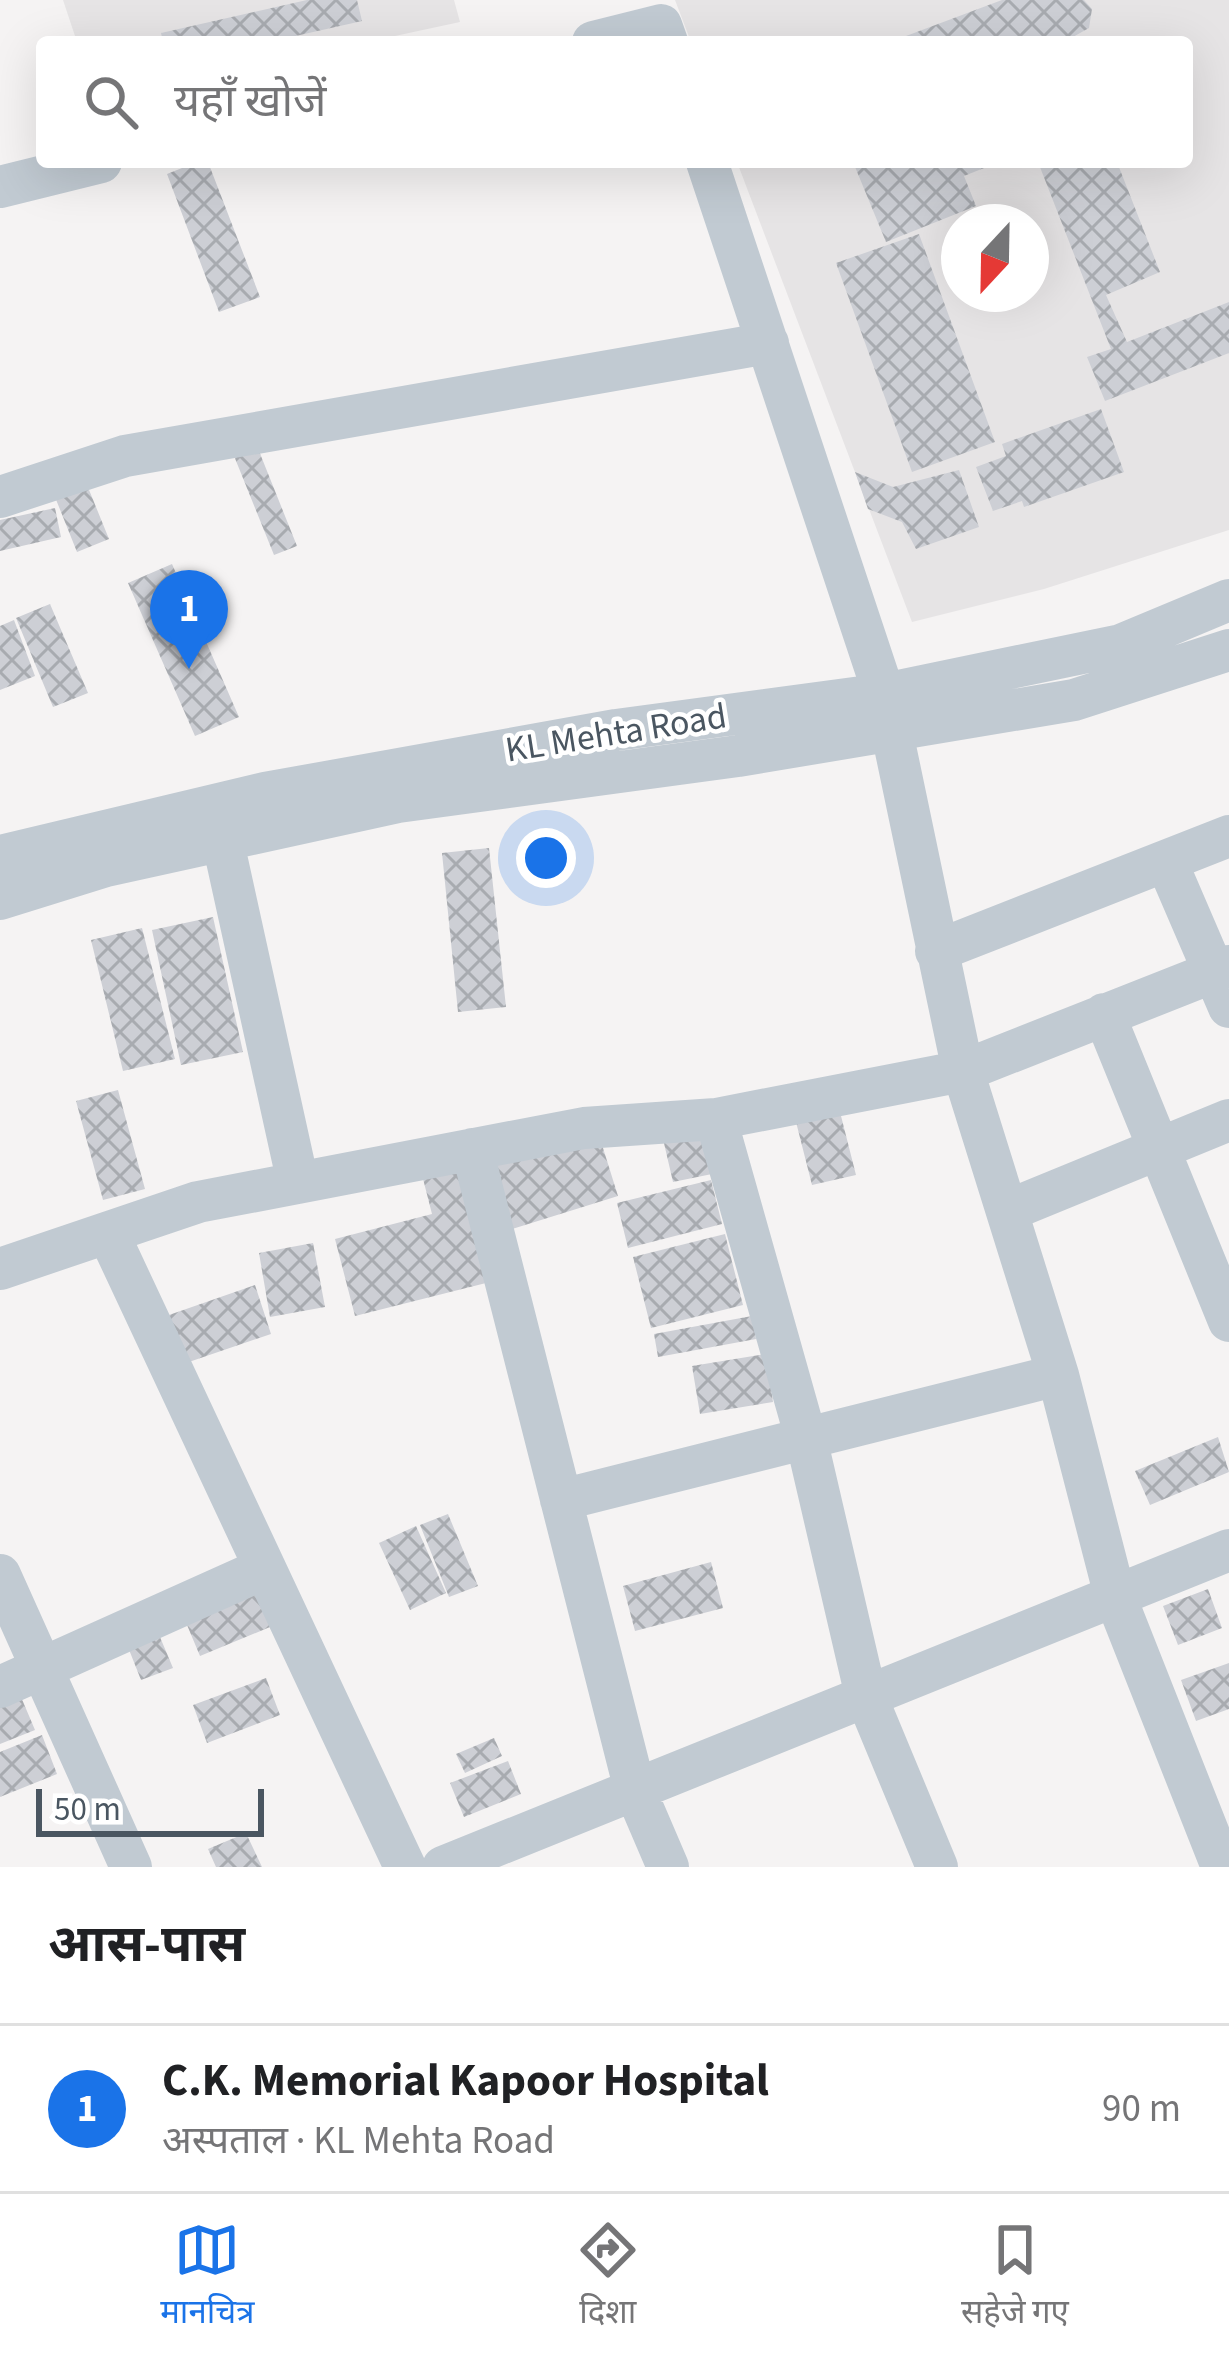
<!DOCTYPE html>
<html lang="hi">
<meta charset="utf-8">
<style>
:root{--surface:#fff;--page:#f2f2f2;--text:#202124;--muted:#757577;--line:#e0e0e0;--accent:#1a73e8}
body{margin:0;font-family:"Source Sans 3","Noto Sans Devanagari",sans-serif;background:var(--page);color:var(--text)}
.compass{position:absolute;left:941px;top:204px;width:108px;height:108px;border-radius:50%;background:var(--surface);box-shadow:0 12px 48px #0002;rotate:202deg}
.scale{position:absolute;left:36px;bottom:30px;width:228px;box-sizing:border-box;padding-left:12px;border:6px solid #4a5661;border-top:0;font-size:33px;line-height:42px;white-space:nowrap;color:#4a5661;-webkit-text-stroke:9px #fff;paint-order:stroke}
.you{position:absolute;left:546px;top:858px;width:42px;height:42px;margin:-30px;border:9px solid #fff;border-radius:50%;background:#1a73e8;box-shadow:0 0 0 18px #1a73e833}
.badge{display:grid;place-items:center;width:78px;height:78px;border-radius:50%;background:var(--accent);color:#fff;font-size:39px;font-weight:700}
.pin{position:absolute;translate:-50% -99px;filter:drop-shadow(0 3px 6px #0008)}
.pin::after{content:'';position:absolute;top:63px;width:42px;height:36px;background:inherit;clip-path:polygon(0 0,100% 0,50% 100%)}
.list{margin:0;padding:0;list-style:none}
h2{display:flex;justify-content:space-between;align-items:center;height:156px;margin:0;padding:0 48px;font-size:51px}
h2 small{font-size:39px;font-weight:400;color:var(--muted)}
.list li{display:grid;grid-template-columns:78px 1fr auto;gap:36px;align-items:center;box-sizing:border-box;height:168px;padding:0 48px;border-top:3px solid var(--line)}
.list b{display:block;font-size:45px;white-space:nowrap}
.list p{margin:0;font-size:39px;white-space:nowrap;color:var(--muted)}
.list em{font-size:39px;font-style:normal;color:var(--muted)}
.icon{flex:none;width:66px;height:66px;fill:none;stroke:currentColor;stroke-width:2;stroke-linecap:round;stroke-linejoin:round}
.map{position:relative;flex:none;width:1229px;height:1867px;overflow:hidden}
.search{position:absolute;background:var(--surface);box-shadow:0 12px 48px #0002;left:36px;right:36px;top:36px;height:132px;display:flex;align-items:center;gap:30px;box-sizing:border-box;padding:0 42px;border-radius:12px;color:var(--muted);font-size:45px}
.sheet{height:324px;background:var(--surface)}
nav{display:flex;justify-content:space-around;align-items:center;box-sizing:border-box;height:168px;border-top:3px solid var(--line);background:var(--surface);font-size:33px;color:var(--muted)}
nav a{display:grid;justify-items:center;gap:6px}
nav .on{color:var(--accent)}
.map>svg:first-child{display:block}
.education{fill:#e6e4e5;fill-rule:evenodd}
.building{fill:url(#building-cross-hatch)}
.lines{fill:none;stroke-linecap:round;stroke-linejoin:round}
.minor{stroke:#c1cad2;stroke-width:42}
.labels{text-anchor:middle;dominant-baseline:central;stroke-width:9;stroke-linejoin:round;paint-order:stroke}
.street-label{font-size:36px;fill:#4a5661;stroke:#fff}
</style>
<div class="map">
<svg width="1229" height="1867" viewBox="0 0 1229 1867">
<defs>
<pattern id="building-cross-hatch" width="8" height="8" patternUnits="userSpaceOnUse" patternTransform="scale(3)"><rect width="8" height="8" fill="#cdcfd5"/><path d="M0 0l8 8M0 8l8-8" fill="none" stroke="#a8abb0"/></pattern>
</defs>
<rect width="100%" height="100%" fill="#f5f3f3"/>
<!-- education -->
<path class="education" d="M63,0H454L460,22L367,42H77Z
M675,0H1229V530L1044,589L912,622L737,162H1187V42H691ZM959,222H1031V294H959Z"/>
<!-- building -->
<path class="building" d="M307,0H357L362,21L269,42H163L161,33Z
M1002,0H1084L1092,9L1089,28L1064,42H890Z
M197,162H208L260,297L219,312L167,174Z
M853,162H999L964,176L976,206L886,242Z
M1038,162H1117L1160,272L1106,295L1127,342L1229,302V353L1105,401L1087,357L1111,349Z
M919,234L995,442L912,472L836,263Z
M1101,409L1124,472L1024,507L1022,501L993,511L976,467L1006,456L1002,444Z
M255,441L297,546L274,555L232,451Z
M959,470L979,527L916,549L902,522L868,509L855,472L893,487Z
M85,480L109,539L77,552L53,492Z
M55,508L61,537L0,551V520Z
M172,564L239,717L195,736L128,583Z
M50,604L88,693L53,707L16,618Z
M14,620L35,676L0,690V626Z
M489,848L506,1007L458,1012L442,853Z
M213,917L243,1052L181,1065L152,930Z
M142,928L175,1059L123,1071L91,940Z
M118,1090L145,1189L103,1200L76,1101Z
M839,1108L856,1175L812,1185L795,1118Z
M702,1130L712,1174L673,1182L663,1139Z
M598,1132L618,1196L509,1230L489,1166Z
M458,1161L490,1282L355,1316L335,1239L432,1214L421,1171Z
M711,1180L722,1224L628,1248L617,1203Z
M725,1234L743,1305L651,1328L633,1257Z
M313,1243L325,1307L270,1317L259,1253Z
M255,1285L271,1334L186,1363L169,1315Z
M752,1316L756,1339L658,1357L654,1334Z
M766,1354L773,1402L700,1414L692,1366Z
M1218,1437L1229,1472L1150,1505L1135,1471Z
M448,1514L478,1586L449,1597L420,1525Z
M416,1526L446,1593L410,1610L379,1543Z
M711,1562L723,1608L635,1631L623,1586Z
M252,1584L270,1627L200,1656L182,1613Z
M1208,1589L1222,1628L1178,1645L1163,1606Z
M157,1630L173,1668L141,1680L126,1642Z
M1229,1663V1709L1196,1721L1181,1680Z
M266,1678L280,1715L207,1743L193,1705Z
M21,1697L35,1730L0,1744V1706Z
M42,1735L57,1774L0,1797V1752Z
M494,1738L502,1756L465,1773L456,1754Z
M508,1761L521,1794L464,1817L450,1783Z
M246,1833L262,1867H216L208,1849Z"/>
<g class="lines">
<!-- minor -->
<path class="minor" d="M593,42L661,25L667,42
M707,162L884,694L963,1071L1058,1375L1115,1596L1222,1867
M0,187L101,162
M0,497L125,456L768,343
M217,815L298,1183
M0,856L265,793L616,730L884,694L1121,645L1229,600
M1167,863L1229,1007
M0,899L106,866L398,802L738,756L1074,700L1229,650
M936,951L1229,836
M1104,1014L1229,1321
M716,1119L806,1438L866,1696L937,1867
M472,1149L635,1790L668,1867
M1007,1211L1229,1120
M108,1233L405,1867
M0,1269L198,1202L584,1128L716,1119L963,1071L1229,966
M561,1500L1058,1375
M0,1575L131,1867
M0,1687L265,1568
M443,1867L1229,1550"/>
</g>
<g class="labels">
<!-- street labels -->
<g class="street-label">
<text transform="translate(616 733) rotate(-9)">KL Mehta Road</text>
</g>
</g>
</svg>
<svg class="compass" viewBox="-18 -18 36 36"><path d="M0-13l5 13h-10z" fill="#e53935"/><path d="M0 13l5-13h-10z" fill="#757577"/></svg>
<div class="scale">50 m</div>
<div class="you"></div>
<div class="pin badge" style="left:189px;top:669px">1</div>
<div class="search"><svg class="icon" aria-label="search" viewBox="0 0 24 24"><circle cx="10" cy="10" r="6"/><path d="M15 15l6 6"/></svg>यहाँ खोजें</div>
</div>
<section class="sheet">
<h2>आस-पास<small></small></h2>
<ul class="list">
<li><span class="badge">1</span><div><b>C.K. Memorial Kapoor Hospital</b><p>अस्पताल · KL Mehta Road</p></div><em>90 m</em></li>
</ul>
</section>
<nav>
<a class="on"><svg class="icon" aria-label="map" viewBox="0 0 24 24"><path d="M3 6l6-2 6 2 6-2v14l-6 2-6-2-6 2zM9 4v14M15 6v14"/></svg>मानचित्र</a>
<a><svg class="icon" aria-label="directions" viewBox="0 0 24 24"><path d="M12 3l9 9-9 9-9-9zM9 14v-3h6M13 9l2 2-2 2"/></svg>दिशा</a>
<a><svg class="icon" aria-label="saved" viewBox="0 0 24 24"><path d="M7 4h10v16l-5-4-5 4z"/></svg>सहेजे गए</a>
</nav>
